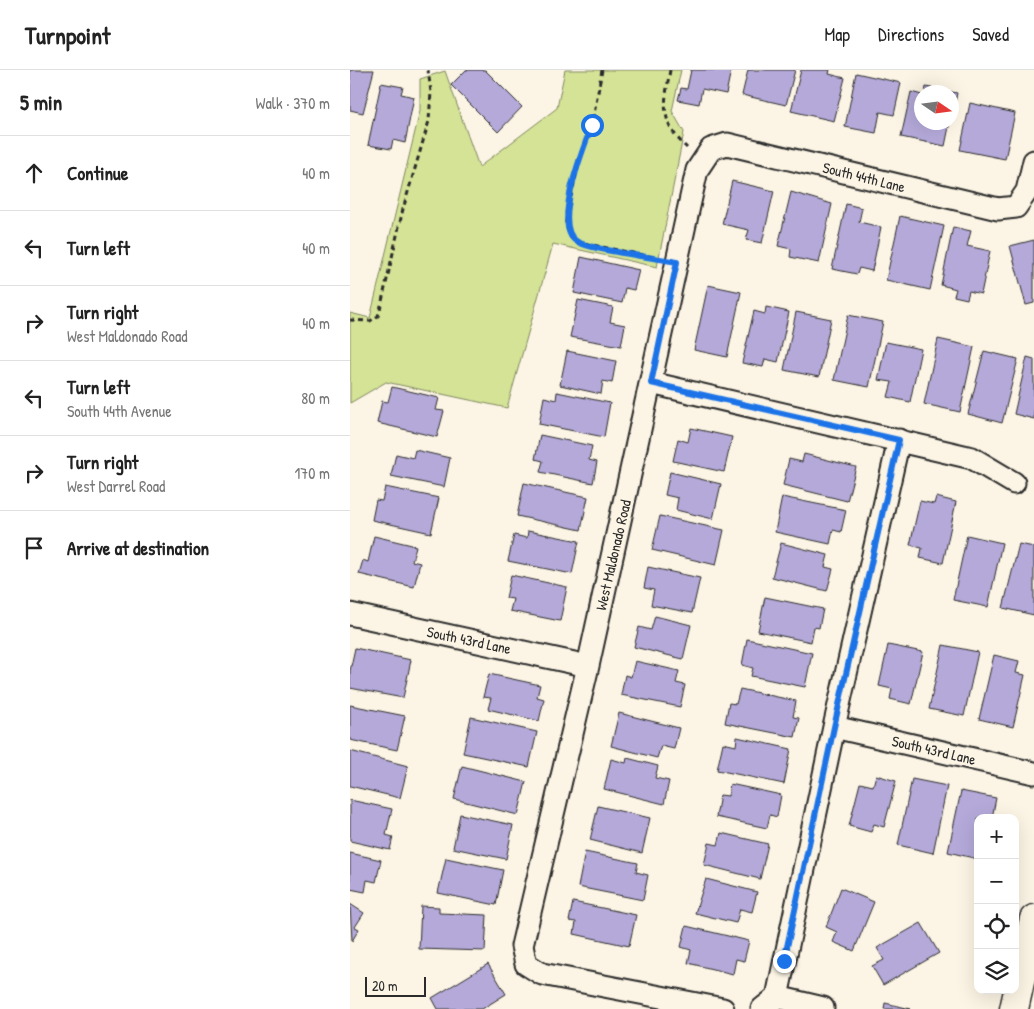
<!DOCTYPE html>
<meta charset="utf-8">
<style>
:root{--surface:#fff;--page:#f6f6f6;--text:#222;--muted:#767676;--line:#e0e0e0}
body{margin:0;font-family:"Patrick Hand",sans-serif;background:var(--page);color:var(--text)}
.controls{position:absolute;right:15px;bottom:15px;display:grid;overflow:hidden;border-radius:10px;box-shadow:0 5px 20px #0002}
.controls button{width:45px;height:45px;display:grid;place-items:center;padding:0;border:0;border-bottom:1px solid var(--line);background:var(--surface);color:var(--text);font:25px sans-serif}
.compass{position:absolute;left:564px;top:15px;width:45px;height:45px;border-radius:50%;background:var(--surface);box-shadow:0 5px 20px #0002;rotate:103deg}
.scale{position:absolute;left:15px;bottom:12px;width:61px;box-sizing:border-box;padding-left:5px;border:2px solid #2b2b2b;border-top:0;font-size:14px;line-height:18px;white-space:nowrap;color:#2b2b2b;-webkit-text-stroke:4px #fcf5e5;paint-order:stroke}
.stop{position:absolute;width:15px;height:15px;margin:-11px;border:4px solid #1a73e8;border-radius:50%;background:#fff}
.stop.end{background:#1a73e8;border-color:#fff;box-shadow:0 1px 5px #0008}
.list{margin:0;padding:0;list-style:none}
h2{display:flex;justify-content:space-between;align-items:center;height:65px;margin:0;padding:0 20px;font-size:21px}
h2 small{font-size:16px;font-weight:400;color:var(--muted)}
.list li{display:grid;grid-template-columns:32px 1fr auto;gap:15px;align-items:center;box-sizing:border-box;height:75px;padding:0 20px;border-top:1px solid var(--line)}
.list b{display:block;font-size:19px;white-space:nowrap}
.list p{margin:0;font-size:16px;white-space:nowrap;color:var(--muted)}
.list em{font-size:16px;font-style:normal;color:var(--muted)}
.icon{flex:none;width:28px;height:28px;fill:none;stroke:currentColor;stroke-width:2;stroke-linecap:round;stroke-linejoin:round}
.map{position:relative;flex:none;width:684px;height:939px;overflow:hidden}
header{display:flex;align-items:center;gap:30px;box-sizing:border-box;height:70px;padding:0 25px;background:var(--surface);border-bottom:1px solid var(--line)}
header strong{font-size:24px}
nav{display:flex;gap:28px;margin-inline-start:auto;font-size:18px}
main{display:flex}
aside{flex:1;background:var(--surface)}
.map>svg:first-child{display:block}
.green{fill:#d4e396;stroke:#808760}
.building{fill:#b4a9d9;stroke:#2b2b2b}
.lines{fill:none;stroke-linecap:round;stroke-linejoin:round}
.street-casing{stroke:#2b2b2b;stroke-width:25}
.secondary-casing{stroke:#2b2b2b;stroke-width:31}
.path{stroke:#2b2b2b;stroke-width:3;stroke-dasharray:5 4;stroke-linecap:butt}
.street{stroke:#fcf5e5;stroke-width:21}
.secondary{stroke:#fcf5e5;stroke-width:28}
.route{stroke:#1a73e8;stroke-width:6}
.labels{text-anchor:middle;dominant-baseline:central;stroke-width:5;stroke-linejoin:round;paint-order:stroke}
.street-label{font-size:15px;fill:#2b2b2b;stroke:#fcf5e5}
</style>
<header>
<strong>Turnpoint</strong>
<nav><a>Map</a><a>Directions</a><a>Saved</a></nav>
</header>
<main>
<aside>
<h2>5 min<small>Walk · 370 m</small></h2>
<ul class="list">
<li><svg class="icon" aria-label="ahead" viewBox="0 0 24 24"><path d="M12 20V5M6 11l6-6 6 6"/></svg><div><b>Continue</b></div><em>40 m</em></li>
<li><svg class="icon" aria-label="left" viewBox="0 0 24 24"><path d="M17 20v-9H6M10 6l-5 5 5 5"/></svg><div><b>Turn left</b></div><em>40 m</em></li>
<li><svg class="icon" aria-label="right" viewBox="0 0 24 24"><path d="M7 20v-9h11M14 6l5 5-5 5"/></svg><div><b>Turn right</b><p>West Maldonado Road</p></div><em>40 m</em></li>
<li><svg class="icon" aria-label="left" viewBox="0 0 24 24"><path d="M17 20v-9H6M10 6l-5 5 5 5"/></svg><div><b>Turn left</b><p>South 44th Avenue</p></div><em>80 m</em></li>
<li><svg class="icon" aria-label="right" viewBox="0 0 24 24"><path d="M7 20v-9h11M14 6l5 5-5 5"/></svg><div><b>Turn right</b><p>West Darrel Road</p></div><em>170 m</em></li>
<li><svg class="icon" aria-label="arrive" viewBox="0 0 24 24"><path d="M6 21V4h12l-3 4 3 4H6"/></svg><div><b>Arrive at destination</b></div></li>
</ul>
</aside>
<div class="map">
<svg width="684" height="939" viewBox="0 0 684 939">
<rect width="100%" height="100%" fill="#fcf5e5"/>
<filter id="ink" filterUnits="userSpaceOnUse"><feTurbulence type="fractalNoise" baseFrequency=".02" numOctaves="2"/><feDisplacementMap in="SourceGraphic" scale="10" xChannelSelector="R" yChannelSelector="G"/><feConvolveMatrix kernelMatrix="1 2 1 2 8 2 1 2 1" color-interpolation-filters="sRGB"/></filter>
<g filter="url(#ink)">
<!-- green -->
<path class="green" d="M215,0H331L322,41L334,62L307,197L203,174L157,338L36,312L0,333V243L20,248L70,41V9L95,1L129,97L207,38Z"/>
<!-- building -->
<path class="building" d="M0,0H24L13,43L0,40Z
M116,0H135L172,37L148,62L101,15Z
M341,0H381L376,24L352,19L349,34L328,30L331,18L337,19Z
M398,0H445L436,35L392,25Z
M451,0H480L479,4L495,8L484,51L441,41Z
M506,3L551,13L544,45L530,42L526,63L495,57Z
M31,13L53,17L51,24L64,27L55,73L43,70L41,79L18,75Z
M576,17L607,23L602,48V22H575Z
M561,22L572,25V52H600L595,76L551,67Z
M620,33L665,43L655,89L610,80Z
M382,111L424,121L412,173L396,170L399,160L372,154Z
M441,122L482,134L469,193L440,187L441,179L428,176Z
M496,134L512,138L509,152L531,157L522,201L509,198L507,204L482,199Z
M550,146L594,156L580,220L536,210Z
M603,157L621,161L617,176L640,181L631,224L619,221L617,229L604,226L606,219L591,215Z
M684,170V233L676,235L660,176Z
M231,187L289,200L284,220L275,218L272,233L224,223Z
M358,215L391,222L377,287L344,280Z
M228,230L263,237L260,252L275,255L271,276L220,267Z
M416,237L439,242L428,292L415,289L413,297L392,293L404,241L415,244Z
M446,242L481,249L469,307L434,300Z
M498,245L533,252L519,317L484,310Z
M588,269L624,277L610,342L574,334Z
M536,272L571,279L560,332L538,327L542,312L528,310Z
M217,281L266,291L262,313L253,311L251,324L210,315Z
M634,281L668,289L652,353L618,344Z
M677,287L684,289V349L664,344Z
M42,317L89,328L86,340L94,341L87,367L27,353L32,331L38,332Z
M207,322L260,333L254,367L189,354L194,327L206,330Z
M341,358L382,367L374,402L323,391L328,369L338,372Z
M190,365L242,376L239,390L247,392L243,413L190,402L193,391L185,389Z
M65,380L100,388L94,417L41,406L46,384L63,388Z
M454,384L506,397L497,431L433,415L439,389L452,392Z
M320,402L371,414L363,449L326,440L328,428L315,425Z
M174,413L238,427L231,460L167,446Z
M35,417L89,428L81,463L22,450L26,430L32,431Z
M432,427L496,440L491,462L483,460L480,474L425,462Z
M586,427L606,432L593,493L570,488L572,478L560,475L570,431L584,434Z
M310,446L374,460L366,495L302,480Z
M178,461L229,471L222,504L158,491L164,465L177,468Z
M617,465L652,473L638,537L603,530Z
M24,466L66,476L62,491L70,493L64,517L9,504L13,490L18,492Z
M431,473L478,485L475,497L483,499L477,521L422,507Z
M669,474L684,477V545L653,538Z
M298,497L350,508L342,543L301,535L304,520L294,518Z
M161,505L217,517L210,551L160,541L163,529L156,528Z
M415,527L473,539L469,558L464,557L461,572L408,561Z
M305,546L341,555L333,589L284,577L289,557L301,560Z
M397,569L462,583L455,617L401,606L403,598L392,595Z
M538,575L573,582L561,634L540,629L542,619L529,616Z
M593,575L628,582L614,646L579,639Z
M5,578L61,590L53,628L0,618V601Z
M644,585L669,591L666,603L675,605L663,657L629,649Z
M285,591L329,601L326,613L335,615L330,637L271,625L275,605L281,607Z
M139,604L190,615L187,627L194,629L189,651L138,639L141,628L133,627Z
M390,619L446,631L443,647L449,648L445,667L375,653L379,633L386,634Z
M0,635L55,646L47,680L0,670Z
M269,643L329,658L324,679L311,676L307,688L261,676Z
M121,647L187,662L179,697L113,683Z
M387,667L441,679L434,714L367,700L373,673L386,676Z
M0,681L58,696L50,728L0,716Z
M277,688L308,696L305,708L319,711L314,734L254,719L261,689L276,693Z
M112,696L176,712L168,745L104,729Z
M526,705L546,711L534,757L524,754L521,762L499,756L510,713L523,716Z
M562,709L597,716L583,783L548,775Z
M380,714L431,725L427,747L420,745L417,758L366,747L370,725L378,726Z
M611,721L646,728L642,748H628V789L598,782Z
M0,730L42,739L36,765L43,767L40,780L0,771Z
M248,736L300,748L292,783L240,770Z
M110,744L163,755L156,789L103,778Z
M371,763L418,774L410,809L354,795L359,773L368,775Z
M235,782L288,793L286,802L298,805L293,830L228,817Z
M0,783L31,790L26,812L17,810L15,822L0,819Z
M96,788L153,800L146,835L88,823Z
M356,809L407,822L402,842L390,839L386,853L345,843Z
M491,818L524,832L504,881L483,872L487,862L476,857Z
M223,832L286,845L279,876L224,864L226,852L219,851Z
M0,834L14,843L5,857L9,859L2,871Z
M71,836L89,837V843L137,845L135,881L69,879Z
M571,853L589,883L533,915L522,896L534,890L527,878Z
M336,856L399,871L394,891L386,889L383,904L338,893L341,880L331,877Z
M138,894L156,924L132,939H88L82,928Z
M535,933L561,939H534Z"/>
<g class="lines">
<!-- street casing -->
<g class="street-casing">
<path id="street" d="M301,313L622,388L664,413
M0,544L238,596
M484,657L684,703
M427,927L484,657L549,370
M373,939L192,904L176,894L172,876L238,596L347,100L361,79L377,74L648,139L666,137L677,121L684,91
M412,939L427,927L473,938"/>
</g>
<!-- secondary casing -->
<g class="secondary-casing">
<path id="secondary" d="M664,939L684,849"/>
</g>
<!-- path -->
<path class="path" d="M252,0L242,55L229,91L217,142L216,154L221,167L227,172L307,188
M320,0C314,35 309,51 337,78
M0,250L20,251L28,246L30,240L53,139L79,51L81,22L78,0"/>
<!-- street -->
<use href="#street" class="street"/>
<!-- secondary -->
<use href="#secondary" class="secondary"/>
</g>
</g>
<g class="lines" filter="url(#ink)">
<!-- route -->
<path class="route" d="M242,55C234,77 202,155 226,171C239,180 307,188 327,192L301,313L549,370L484,657L434,891"/>
</g>
<g class="labels">
<!-- street labels -->
<g class="street-label">
<text transform="translate(514 107) rotate(14)">South 44th Lane</text>
<text transform="translate(263 485) rotate(-77)">West Maldonado Road</text>
<text transform="translate(119 570) rotate(12)">South 43rd Lane</text>
<text transform="translate(584 680) rotate(13)">South 43rd Lane</text>
</g>
</g>
</svg>
<div class="controls">
<button>+</button>
<button>−</button>
<button><svg class="icon" aria-label="locate" viewBox="0 0 24 24"><circle cx="12" cy="12" r="6"/><path d="M12 2v4M12 18v4M2 12h4M18 12h4"/></svg></button>
<button><svg class="icon" aria-label="layers" viewBox="0 0 24 24"><path d="M12 4l9 5-9 5-9-5zM3 14l9 5 9-5"/></svg></button>
</div>
<svg class="compass" viewBox="-18 -18 36 36"><path d="M0-13l5 13h-10z" fill="#e53935"/><path d="M0 13l5-13h-10z" fill="#767676"/></svg>
<div class="scale">20 m</div>
<div class="stop" style="left:242px;top:55px"></div>
<div class="stop end" style="left:434px;top:891px"></div>
</div>
</main>
